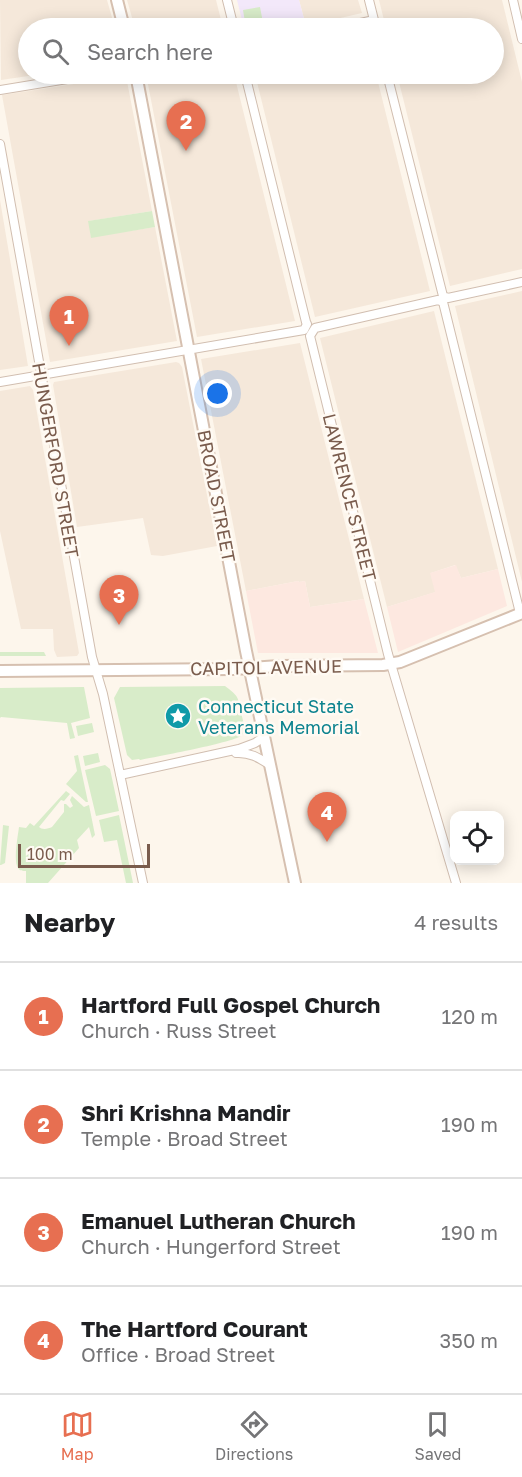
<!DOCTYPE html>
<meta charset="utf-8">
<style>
:root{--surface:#fff;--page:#f2f2f2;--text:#202124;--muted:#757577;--line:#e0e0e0;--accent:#e76f51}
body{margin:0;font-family:"Golos Text",sans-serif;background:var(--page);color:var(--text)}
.controls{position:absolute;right:18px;bottom:18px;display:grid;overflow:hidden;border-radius:12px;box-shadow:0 3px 15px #0003}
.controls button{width:54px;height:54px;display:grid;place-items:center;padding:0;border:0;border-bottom:2px solid var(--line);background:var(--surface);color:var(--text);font:30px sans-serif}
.scale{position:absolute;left:18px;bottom:15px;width:132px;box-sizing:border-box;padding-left:6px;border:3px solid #7a5c4d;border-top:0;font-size:16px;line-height:21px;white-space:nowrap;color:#7a5c4d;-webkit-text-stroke:4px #fffaf3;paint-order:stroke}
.you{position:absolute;left:218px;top:394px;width:21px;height:21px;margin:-15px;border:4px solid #fff;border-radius:50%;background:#1a73e8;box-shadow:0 0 0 9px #1a73e833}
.badge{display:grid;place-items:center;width:39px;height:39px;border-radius:50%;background:var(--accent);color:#fff;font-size:20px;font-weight:700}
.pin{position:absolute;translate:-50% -50px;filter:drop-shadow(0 2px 3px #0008)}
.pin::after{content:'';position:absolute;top:32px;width:21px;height:18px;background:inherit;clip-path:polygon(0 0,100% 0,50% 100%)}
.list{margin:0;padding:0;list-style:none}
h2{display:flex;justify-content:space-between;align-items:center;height:78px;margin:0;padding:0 24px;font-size:26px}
h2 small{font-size:20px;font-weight:400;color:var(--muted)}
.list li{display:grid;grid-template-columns:39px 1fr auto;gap:18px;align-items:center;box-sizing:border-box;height:108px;padding:0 24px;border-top:2px solid var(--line)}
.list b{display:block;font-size:22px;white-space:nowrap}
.list p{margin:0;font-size:20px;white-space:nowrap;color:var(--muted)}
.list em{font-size:20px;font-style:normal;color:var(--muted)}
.icon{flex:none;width:33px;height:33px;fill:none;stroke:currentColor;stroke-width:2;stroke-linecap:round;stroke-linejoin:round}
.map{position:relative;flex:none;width:522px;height:883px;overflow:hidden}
.search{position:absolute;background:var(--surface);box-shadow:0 3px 15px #0003;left:18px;right:18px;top:18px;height:66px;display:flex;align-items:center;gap:15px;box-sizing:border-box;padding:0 21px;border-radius:33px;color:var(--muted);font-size:22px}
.sheet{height:510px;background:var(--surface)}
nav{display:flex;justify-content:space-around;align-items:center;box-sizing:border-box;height:84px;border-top:2px solid var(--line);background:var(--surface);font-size:16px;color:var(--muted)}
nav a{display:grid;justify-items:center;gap:3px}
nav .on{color:var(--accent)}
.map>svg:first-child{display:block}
.residential{fill:#f5e8da}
.commercial{fill:#fde8e0}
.education{fill:#f3e8fa}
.green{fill:#d8ecc9}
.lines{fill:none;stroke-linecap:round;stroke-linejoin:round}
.street-casing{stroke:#d1beb0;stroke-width:10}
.secondary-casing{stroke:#d6c0b0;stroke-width:14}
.street{stroke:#fff;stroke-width:8}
.secondary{stroke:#fff;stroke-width:10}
.labels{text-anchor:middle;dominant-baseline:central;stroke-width:5;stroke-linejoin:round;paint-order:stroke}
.street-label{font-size:18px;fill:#7a5c4d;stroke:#fffaf3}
.culture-label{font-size:18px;fill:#0d838f;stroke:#fffaf3;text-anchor:start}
</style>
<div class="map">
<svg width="522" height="883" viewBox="0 0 522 883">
<rect width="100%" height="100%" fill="#fdf6ec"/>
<!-- residential -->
<path class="residential" d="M0,0H107L115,28H28V74H42L1,80Z
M127,0H216L223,28H135Z
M299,0H358L362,13L306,26Z
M379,0H502L522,82V269L450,286L397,74H494V28H386Z
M146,74H234L295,321L197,337Z
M255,74H376L430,291L315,317Z
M126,76L152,211L89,221L91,237L155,227L177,341L50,362L2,95Z
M0,200L28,366L0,370Z
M522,291V582L455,306Z
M434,311L498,569L461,578L455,565L431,573L436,592L387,607L320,338Z
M300,343L364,599L310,607L305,581L299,582L298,581L246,591L201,359Z
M176,362L179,363L182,367L217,546L163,556L151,555L143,518L77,527L53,385L54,382Z
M30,386L33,390L79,653L77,656L57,657L54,650L53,629H21L0,531V391Z"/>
<!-- commercial -->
<path class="commercial" d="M456,565L461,578L498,569L507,606L398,652L387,607L435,592L430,573Z
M298,581L299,582L305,581L310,607L364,599L378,653H258L246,591Z"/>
<!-- education -->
<path class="education" d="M237,0H299L306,26L296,28H244Z"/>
<!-- green -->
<path class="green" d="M260,7L264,28H246L243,10Z
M152,211L155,227L91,238L88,221Z
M0,652H44L46,656H0Z
M225,686C238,696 238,696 241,712C242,719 247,728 242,735C237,742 155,757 140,760L139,759L132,760L127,755L114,698L120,687Z
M84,687L90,718L71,723L75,738L70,739L67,723L1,717L0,718V688Z
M92,723L94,732L78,736L76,726Z
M98,753L100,762L85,766L83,756Z
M78,755L88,802H86L66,784L77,771L74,756Z
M105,765L110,769L119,811L96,816L85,770Z
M66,791L70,794L64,801L61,800L39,827C42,830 48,829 52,827L64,812V804H66L70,808L73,806L70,800L72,796L84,807L89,805L95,835L92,838L89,827L77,840L79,848L48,883H26V871C23,871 20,871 18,868C13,861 18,835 19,827L26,828L30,823L34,826Z
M119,815L133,883H126L117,840L104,842L99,820Z
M3,825L9,826L5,863L1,865H0Z"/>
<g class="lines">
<!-- street casing -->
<g class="street-casing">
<path id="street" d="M227,0L234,28
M369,0L376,28
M513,0L522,39
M338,28L374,20
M387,74L443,296L448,298L522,282
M0,90L98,74
M0,144L92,657L103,694L143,883
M0,382L304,330L307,324L306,322L245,74
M236,753C250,752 259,758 270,765
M120,775L239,749L255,743L264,737
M456,883L388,654L310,336L315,328L438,300L443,302L520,613"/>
</g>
<!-- secondary casing -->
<g class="secondary-casing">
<path id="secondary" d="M117,0L124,28
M136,74L246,651L295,883
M0,671L234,669L279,666L383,665L400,662L522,613"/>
</g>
<!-- street -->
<use href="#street" class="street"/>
<!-- secondary -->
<use href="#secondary" class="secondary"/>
</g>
<!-- icons -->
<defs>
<g id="sight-disc" transform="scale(1.35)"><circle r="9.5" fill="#0f9aa8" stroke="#fffaf3"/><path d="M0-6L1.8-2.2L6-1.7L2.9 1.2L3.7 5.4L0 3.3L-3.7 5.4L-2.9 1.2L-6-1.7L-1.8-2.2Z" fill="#fff"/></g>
</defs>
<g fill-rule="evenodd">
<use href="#sight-disc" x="178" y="716"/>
</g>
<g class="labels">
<!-- street labels -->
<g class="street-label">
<text transform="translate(56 460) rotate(80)">HUNGERFORD STREET</text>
<text transform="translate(217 496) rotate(79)">BROAD STREET</text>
<text transform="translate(350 497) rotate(76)">LAWRENCE STREET</text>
<text transform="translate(266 667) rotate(-1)">CAPITOL AVENUE</text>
</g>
<!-- culture labels -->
<g class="culture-label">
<text x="198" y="706">Connecticut State<tspan x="198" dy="21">Veterans Memorial</tspan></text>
</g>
</g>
</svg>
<div class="controls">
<button><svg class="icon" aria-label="locate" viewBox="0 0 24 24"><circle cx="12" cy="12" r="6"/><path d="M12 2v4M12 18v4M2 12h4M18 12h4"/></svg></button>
</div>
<div class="scale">100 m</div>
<div class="you"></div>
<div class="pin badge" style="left:69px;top:346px">1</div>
<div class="pin badge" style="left:186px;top:151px">2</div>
<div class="pin badge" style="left:119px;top:625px">3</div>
<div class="pin badge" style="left:327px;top:842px">4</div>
<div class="search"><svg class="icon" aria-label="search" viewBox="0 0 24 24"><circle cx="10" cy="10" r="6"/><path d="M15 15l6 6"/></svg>Search here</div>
</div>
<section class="sheet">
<h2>Nearby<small>4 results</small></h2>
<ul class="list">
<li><span class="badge">1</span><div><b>Hartford Full Gospel Church</b><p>Church · Russ Street</p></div><em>120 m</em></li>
<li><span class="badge">2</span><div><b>Shri Krishna Mandir</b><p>Temple · Broad Street</p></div><em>190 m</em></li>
<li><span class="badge">3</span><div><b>Emanuel Lutheran Church</b><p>Church · Hungerford Street</p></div><em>190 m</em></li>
<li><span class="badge">4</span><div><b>The Hartford Courant</b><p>Office · Broad Street</p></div><em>350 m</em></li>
</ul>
</section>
<nav>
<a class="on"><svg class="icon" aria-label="map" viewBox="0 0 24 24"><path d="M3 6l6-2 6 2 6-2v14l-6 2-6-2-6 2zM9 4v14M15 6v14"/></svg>Map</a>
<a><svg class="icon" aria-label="directions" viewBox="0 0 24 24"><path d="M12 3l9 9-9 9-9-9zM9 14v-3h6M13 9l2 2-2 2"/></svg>Directions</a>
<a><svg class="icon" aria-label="saved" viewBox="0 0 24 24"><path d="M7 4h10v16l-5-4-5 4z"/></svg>Saved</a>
</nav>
